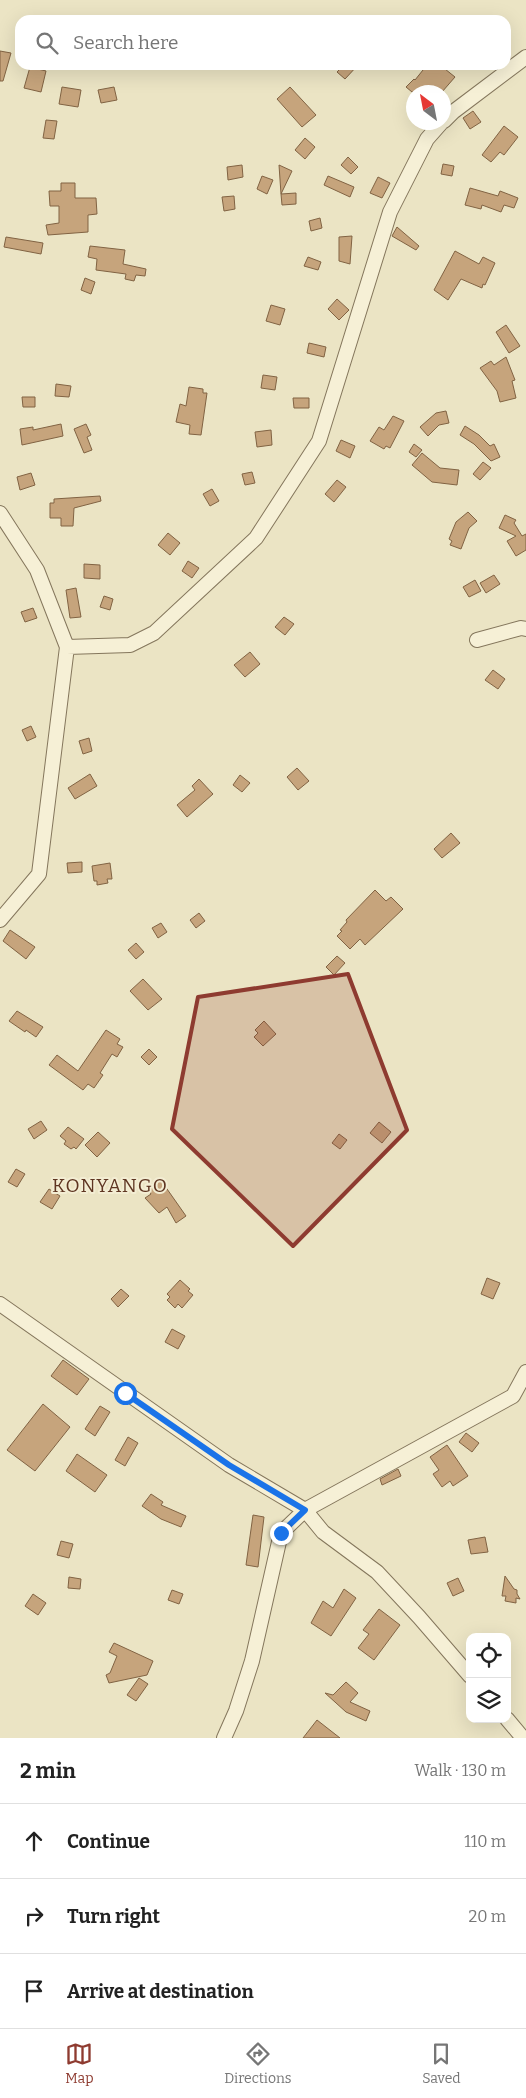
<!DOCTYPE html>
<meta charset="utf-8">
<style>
:root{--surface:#fff;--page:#f6f6f6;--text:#222;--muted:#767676;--line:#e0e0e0;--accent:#8e3b30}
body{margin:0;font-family:Bitter,serif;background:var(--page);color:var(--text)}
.controls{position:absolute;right:15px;bottom:15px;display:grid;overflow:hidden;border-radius:10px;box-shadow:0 5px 20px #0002}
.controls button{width:45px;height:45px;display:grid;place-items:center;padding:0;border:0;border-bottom:1px solid var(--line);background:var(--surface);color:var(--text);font:25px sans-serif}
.compass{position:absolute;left:406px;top:85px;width:45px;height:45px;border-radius:50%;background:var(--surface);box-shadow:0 5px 20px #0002;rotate:328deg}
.stop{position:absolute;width:15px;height:15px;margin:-11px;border:4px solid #1a73e8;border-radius:50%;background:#fff}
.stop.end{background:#1a73e8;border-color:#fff;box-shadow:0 1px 5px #0008}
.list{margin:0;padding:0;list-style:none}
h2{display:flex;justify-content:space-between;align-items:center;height:65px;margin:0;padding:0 20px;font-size:21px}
h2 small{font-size:16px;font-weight:400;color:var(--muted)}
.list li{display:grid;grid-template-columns:32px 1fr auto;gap:15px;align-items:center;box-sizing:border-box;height:75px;padding:0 20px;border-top:1px solid var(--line)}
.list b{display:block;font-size:19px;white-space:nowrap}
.list em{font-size:16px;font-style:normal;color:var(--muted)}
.icon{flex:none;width:28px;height:28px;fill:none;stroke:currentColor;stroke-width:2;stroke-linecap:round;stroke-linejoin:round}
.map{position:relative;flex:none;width:526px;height:1738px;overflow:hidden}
.search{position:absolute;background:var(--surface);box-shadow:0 5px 20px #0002;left:15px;right:15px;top:15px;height:55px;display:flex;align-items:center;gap:12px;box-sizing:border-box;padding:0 18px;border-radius:15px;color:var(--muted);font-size:19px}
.sheet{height:290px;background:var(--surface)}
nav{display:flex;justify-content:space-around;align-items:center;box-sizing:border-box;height:70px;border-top:1px solid var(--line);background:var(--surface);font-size:14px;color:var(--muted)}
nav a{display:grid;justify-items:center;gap:2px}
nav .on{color:var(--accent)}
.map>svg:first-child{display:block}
.building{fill:#c6a47c;stroke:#816343}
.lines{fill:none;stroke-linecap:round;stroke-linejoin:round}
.minor-casing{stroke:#84765c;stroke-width:16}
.minor{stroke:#f6f0d6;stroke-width:14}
.route{stroke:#1a73e8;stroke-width:6}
.marked{fill:#8e3b30;fill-opacity:0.2;stroke:#8e3b30;stroke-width:4;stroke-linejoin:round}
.labels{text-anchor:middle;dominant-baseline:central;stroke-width:4;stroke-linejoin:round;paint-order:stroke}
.neighbourhood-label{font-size:19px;letter-spacing:1px;fill:#5e3521;stroke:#f3edd3}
</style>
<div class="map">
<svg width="526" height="1738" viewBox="0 0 526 1738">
<rect width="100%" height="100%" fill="#ebe4c4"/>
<!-- building -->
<path class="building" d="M0,51L11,53L3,81H0Z
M344,65H358L345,79L337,72Z
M427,65H440L455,77L442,92H412L406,87L414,79L415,80Z
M30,67L46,71L41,92L24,88Z
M62,87L81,90L78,107L59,104Z
M114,87L117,100L101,103L98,90Z
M290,87L316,115L302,127L277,99Z
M473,111L481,122L470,129L463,118Z
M46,120L57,121L54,139L43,138Z
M504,126L518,137L504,155L500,152L491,162L482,155Z
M305,138L315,147L305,159L295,150Z
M348,157L358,167L351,174L341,165Z
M443,164L454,166L452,176L441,174Z
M242,165L243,177L228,180L227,167Z
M279,165L292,171L281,194Z
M262,176L273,180L267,194L257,189Z
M328,176L354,187L350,197L324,185Z
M378,177L390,183L382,198L370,193Z
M61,183H75V198H96L97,214L88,215V232L48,235L46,225L59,223V206H50L49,191H61Z
M470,188L498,196L500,191L518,198L514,208L504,205L501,212L482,205L481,209L465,205Z
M296,193V204L282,205L281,194Z
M234,196L235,209L224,211L222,197Z
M320,218L322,228L311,231L309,221Z
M397,227L419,246L416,250L392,236Z
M352,236L350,264L339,261V237Z
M6,237L43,243L41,254L4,247Z
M90,246L125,250L123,264L146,269L145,276L136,275L134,281L125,279L126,274L96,270L97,259L88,257Z
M455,251L479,264L483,257L495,263L485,285L483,284L482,288L461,279L448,300L434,290Z
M308,257L321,262L318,270L304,266Z
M85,278L95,282L91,294L81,290Z
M337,299L349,310L339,320L328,309Z
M271,305L285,309L280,325L266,321Z
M506,325L520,346L509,353L496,332Z
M309,343L326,347L324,357L307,353Z
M506,357L515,380L512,381L516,398L500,402L497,391L480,368L491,361L494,365Z
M263,375L277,377L275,390L261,388Z
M56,384L71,386L69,397L55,396Z
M189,387L203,389V393H207L201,435L189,434L190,425L176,422L180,404L186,406Z
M22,397H35V407H23Z
M293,398H309V408H294Z
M446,411L449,423L439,425L428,436L420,427L436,413Z
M393,416L404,421L390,448L386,446L384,449L370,441L379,427L384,430Z
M61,424L63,436L22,445L20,429L33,427V430Z
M86,424L91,435L87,437L92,450L84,453L74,429Z
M465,426L479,435L490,446L494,444L500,457L491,461L474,444L460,435Z
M271,430L272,445L257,447L255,432Z
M341,440L355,446L350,458L336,451Z
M414,444L422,450L416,457L409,452Z
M422,453L440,468L459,470L457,485L432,482L412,465Z
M483,462L491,468L480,480L473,474Z
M252,472L255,483L245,485L242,474Z
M31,473L35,485L20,490L17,477Z
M337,480L346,487L334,502L325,494Z
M212,489L219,501L210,506L203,494Z
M100,496L101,501L74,508L73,526H61V518H50V503H54V499Z
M468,512L477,521L469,528L461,549L450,545L452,541L449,539L456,522Z
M505,515L516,520L514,523L522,536L526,534V550L516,556L507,541L516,536L499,528Z
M168,533L180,543L170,555L158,545Z
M188,561L199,568L192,578L182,571Z
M84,564L100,565V579L84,578Z
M494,575L500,584L486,593L480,583Z
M475,580L481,591L469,597L463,587Z
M76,588L81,617L70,618L66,590Z
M104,596L113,599L110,610L100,607Z
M33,608L37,618L25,622L21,612Z
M284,617L294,624L285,635L275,627Z
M250,652L260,664L245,677L234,665Z
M493,670L505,679L498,689L485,680Z
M31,726L36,737L27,741L22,730Z
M89,738L92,751L83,754L79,741Z
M297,768L309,781L298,790L287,777Z
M90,774L97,786L75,799L68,788Z
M240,775L250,783L242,792L233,785Z
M199,779L213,794L187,817L177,805L195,790L192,786Z
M451,833L460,843L442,858L434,849Z
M82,862V872L68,873L67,863Z
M110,863L112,879H107L108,883L97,885V881H94L92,866Z
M375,890L386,901L391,897L403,909L365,945L360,939L350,949L337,936L342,931L340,930L347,922L346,920Z
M199,913L205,921L196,928L190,920Z
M161,923L167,932L158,938L152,928Z
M10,930L35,947L26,959L3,941Z
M136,943L144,952L136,959L128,950Z
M337,956L345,963L334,975L326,967Z
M143,979L162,999L148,1010L130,991Z
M17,1011L43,1027L36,1037L26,1030L25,1032L9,1021Z
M264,1021L276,1034L263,1046L254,1037L258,1033L255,1030Z
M106,1030L120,1039L117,1044L123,1047L117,1057L112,1054L100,1073L103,1075L94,1088L88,1084L83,1090L49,1065L57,1055L78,1071Z
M149,1049L157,1057L149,1065L141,1057Z
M41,1121L47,1130L34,1139L28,1129Z
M379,1122L391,1132L382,1143L370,1133Z
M68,1127L84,1139L76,1149L74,1147L71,1149L64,1144L66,1141L60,1136Z
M98,1132L110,1143L97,1157L85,1145Z
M339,1134L347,1140L340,1149L332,1143Z
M16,1169L25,1174L17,1187L8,1182Z
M160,1179L186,1216L176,1223L167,1207L159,1213L145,1198L151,1194L147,1188Z
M49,1189L60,1196L52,1209L40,1202Z
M487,1278L500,1283L493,1299L481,1294Z
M180,1280L190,1289L188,1291L193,1295L182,1308L178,1304L175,1308L167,1300L170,1297L167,1294Z
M121,1289L129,1296L118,1307L111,1299Z
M172,1329L185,1336L178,1349L165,1342Z
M63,1360L89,1379L77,1395L51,1376Z
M43,1404L70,1427L35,1471L7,1450Z
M100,1406L110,1412L95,1436L85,1429Z
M466,1433L479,1443L472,1452L459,1442Z
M128,1437L138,1443L125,1466L115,1460Z
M447,1445L468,1476L453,1486L450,1481L442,1487L433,1474L439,1470L430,1457Z
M77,1454L107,1475L95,1492L66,1471Z
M398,1469L401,1476L382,1485L380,1479Z
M151,1494L163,1502L161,1505L186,1516L181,1527L161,1519L142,1506Z
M253,1515L264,1517L258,1567L246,1565Z
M485,1537L488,1552L471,1554L468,1540Z
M61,1541L73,1544L69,1558L57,1555Z
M505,1576L514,1589L517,1590V1594L520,1599L516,1598V1603L505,1601L506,1596H502Z
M69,1577L81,1579L80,1589L68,1588Z
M458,1578L464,1591L453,1596L447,1583Z
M344,1589L356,1598L331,1636L311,1623L323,1601L333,1608Z
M172,1590L183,1594L179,1604L168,1600Z
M33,1594L46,1603L38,1615L25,1606Z
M379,1609L400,1625L374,1660L358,1648L369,1634L363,1630Z
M114,1643L153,1661L147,1675L109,1683L106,1675L110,1673L117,1656L109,1652Z
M139,1678L148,1684L136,1701L127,1695Z
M346,1682L358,1693L350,1702L370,1711L366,1721L346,1712L325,1693L333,1695Z
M317,1720L340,1738H303Z"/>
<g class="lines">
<!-- minor casing -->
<g class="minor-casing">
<path id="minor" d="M444,121L453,112L526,57
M0,513L37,570L67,647L39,874L0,920
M477,640L521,628L526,629
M67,647L130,645L154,633L256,538L319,441L390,212L427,139L442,122
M0,1304L229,1465L305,1510L323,1532L377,1572L419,1617L470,1676
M507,1719L523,1738
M224,1738L236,1711L252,1661L281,1533L305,1510L513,1396L526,1372"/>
</g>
<!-- minor -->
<use href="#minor" class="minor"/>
</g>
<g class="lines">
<!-- route -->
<path class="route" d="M125,1393L229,1465L305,1510L281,1533"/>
</g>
<!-- marked area -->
<path class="marked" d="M348,974L407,1130L293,1246L172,1129L198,997Z"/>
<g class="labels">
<!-- neighbourhood labels -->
<g class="neighbourhood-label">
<text x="110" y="1185">KONYANGO</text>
</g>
</g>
</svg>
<div class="controls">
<button><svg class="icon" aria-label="locate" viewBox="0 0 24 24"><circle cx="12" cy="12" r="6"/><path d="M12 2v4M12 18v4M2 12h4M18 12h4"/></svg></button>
<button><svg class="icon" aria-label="layers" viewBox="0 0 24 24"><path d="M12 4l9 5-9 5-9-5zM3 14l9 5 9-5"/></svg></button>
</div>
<svg class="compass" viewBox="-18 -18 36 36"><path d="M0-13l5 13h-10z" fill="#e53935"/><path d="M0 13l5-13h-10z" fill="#767676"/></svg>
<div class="stop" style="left:125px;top:1393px"></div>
<div class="stop end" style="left:281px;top:1533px"></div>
<div class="search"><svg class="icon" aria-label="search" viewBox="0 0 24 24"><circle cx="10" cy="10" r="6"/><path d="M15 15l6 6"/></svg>Search here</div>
</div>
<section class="sheet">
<h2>2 min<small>Walk · 130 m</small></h2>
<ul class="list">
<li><svg class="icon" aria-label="ahead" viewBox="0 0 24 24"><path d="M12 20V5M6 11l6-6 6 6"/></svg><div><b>Continue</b></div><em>110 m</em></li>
<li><svg class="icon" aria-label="right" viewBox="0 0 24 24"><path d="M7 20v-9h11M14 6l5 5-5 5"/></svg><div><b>Turn right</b></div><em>20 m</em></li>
<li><svg class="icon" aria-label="arrive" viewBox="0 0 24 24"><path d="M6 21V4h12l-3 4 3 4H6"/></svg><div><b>Arrive at destination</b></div></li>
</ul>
</section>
<nav>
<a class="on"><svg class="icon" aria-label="map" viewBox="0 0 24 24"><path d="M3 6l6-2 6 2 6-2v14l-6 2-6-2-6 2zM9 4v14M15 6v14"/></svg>Map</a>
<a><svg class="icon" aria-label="directions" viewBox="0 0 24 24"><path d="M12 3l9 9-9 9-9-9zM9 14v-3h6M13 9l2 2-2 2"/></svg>Directions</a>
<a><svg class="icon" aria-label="saved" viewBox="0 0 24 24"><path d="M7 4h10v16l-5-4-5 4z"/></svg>Saved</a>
</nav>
